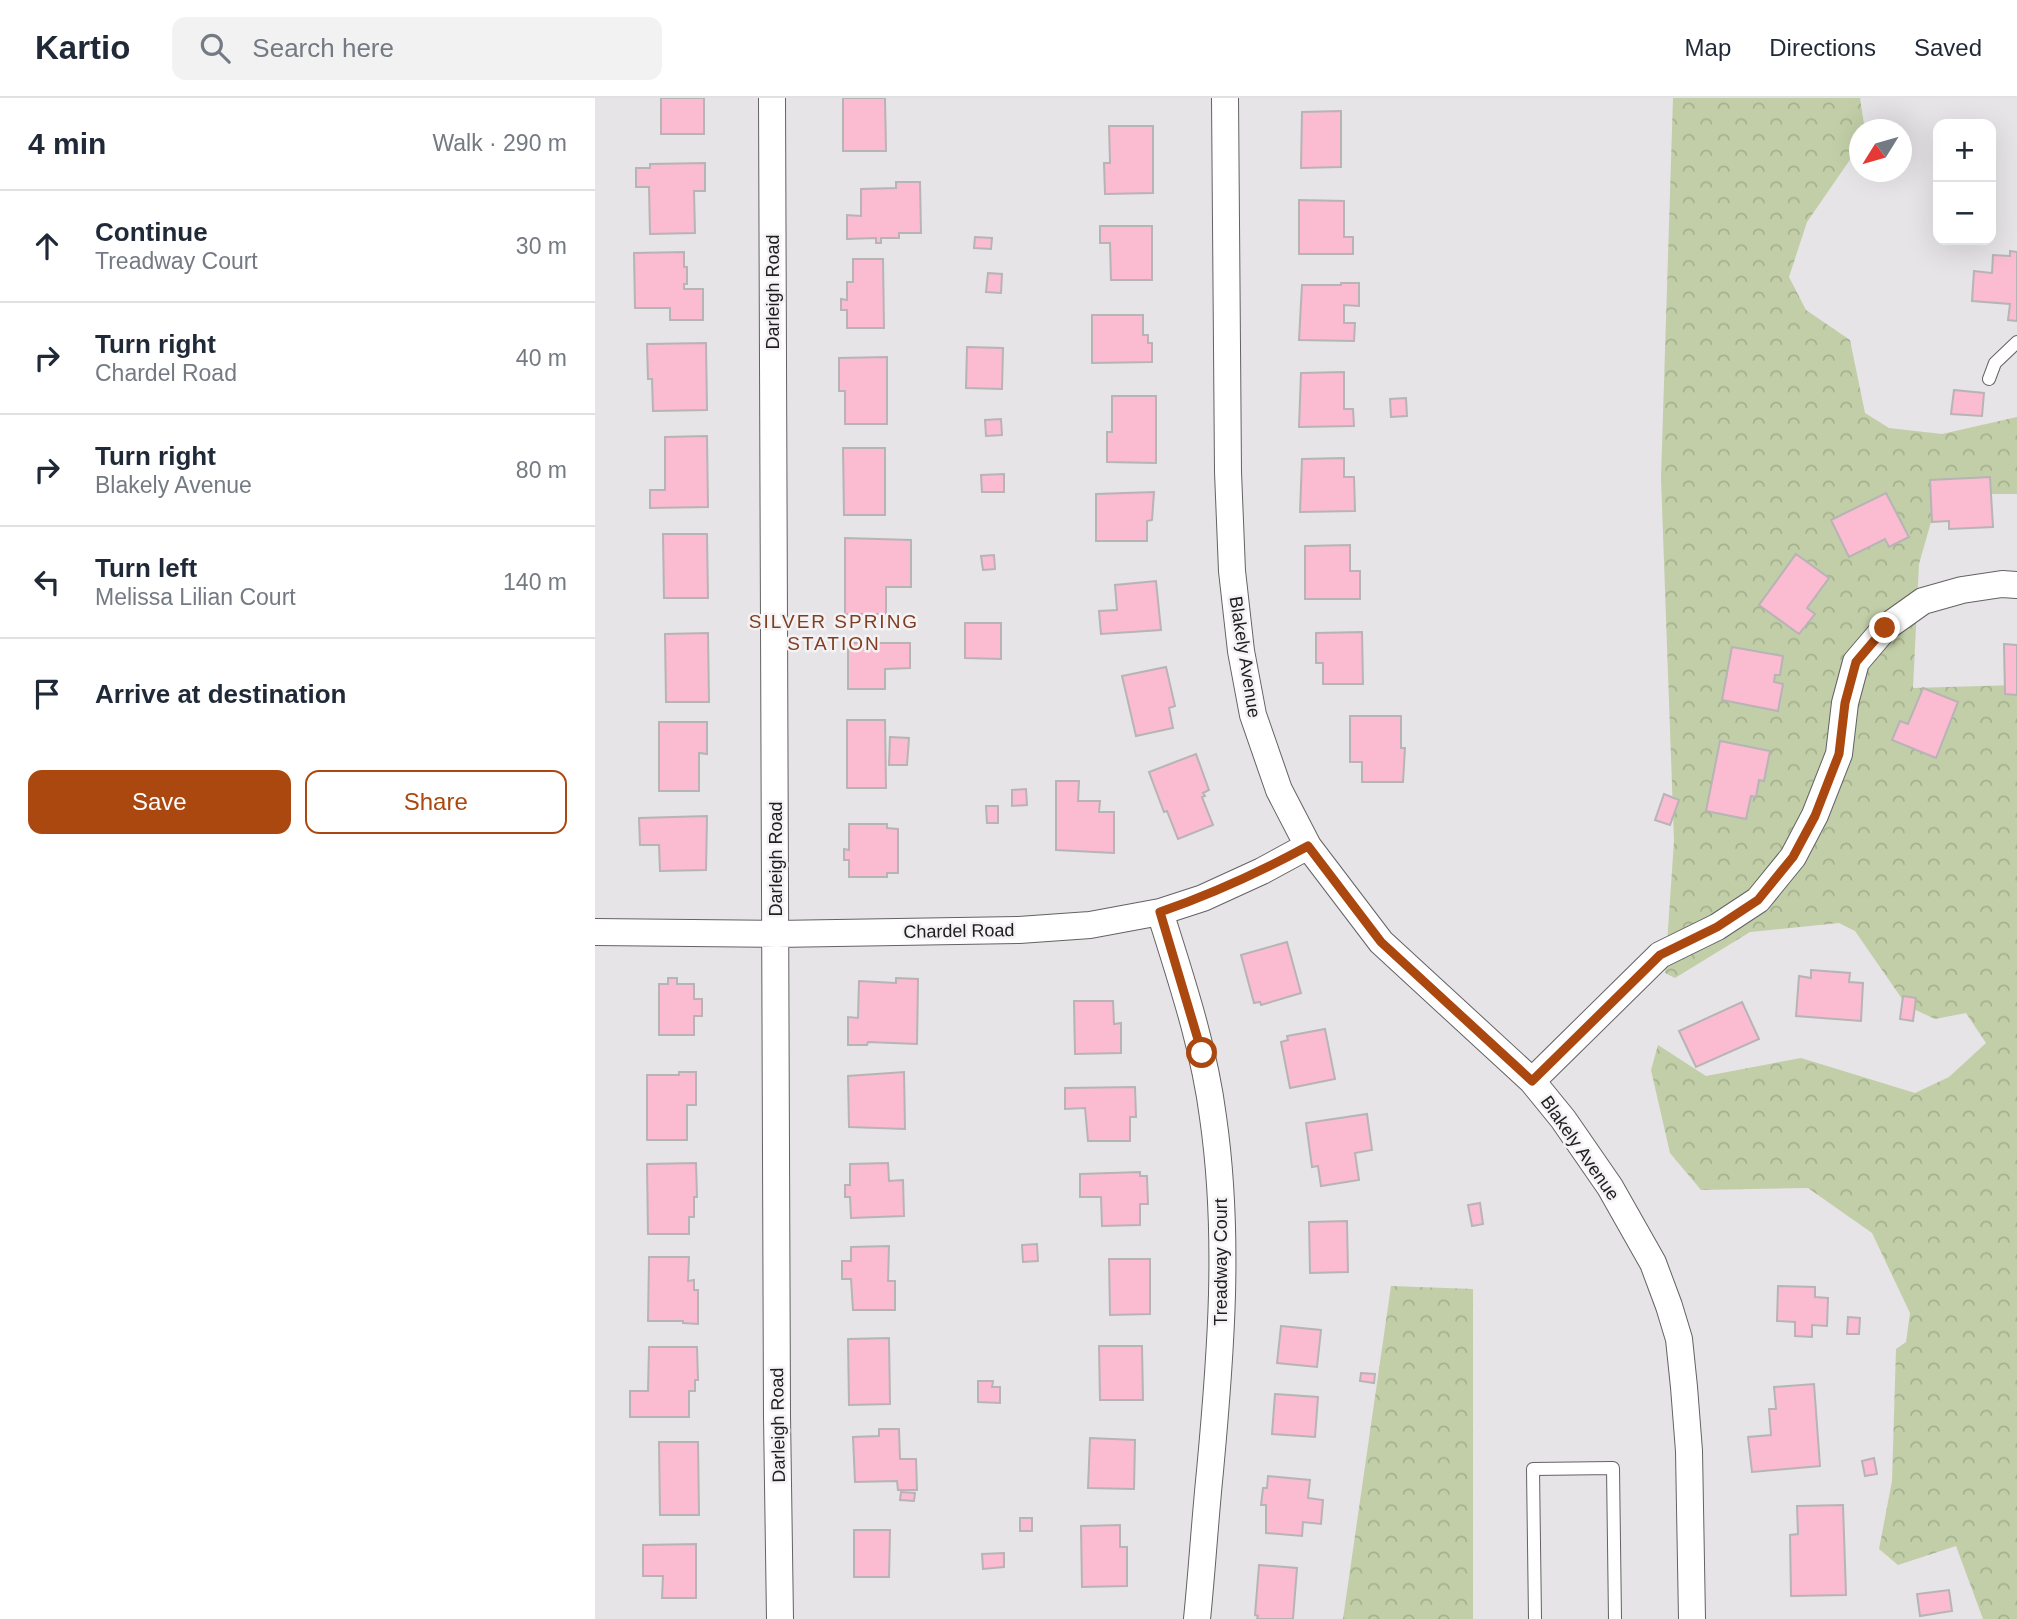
<!DOCTYPE html>
<meta charset="utf-8">
<style>
:root{--surface:#fff;--page:#f2f2f3;--text:#1f2937;--muted:#747a83;--line:#e0e1e3;--accent:#ab4810}
body{margin:0;font-family:Helvetica,sans-serif;background:var(--page);color:var(--text)}
.controls{position:absolute;right:21px;top:21px;display:grid;overflow:hidden;border-radius:14px;box-shadow:0 7px 28px #0002}
.controls button{width:63px;height:63px;display:grid;place-items:center;padding:0;border:0;border-bottom:2px solid var(--line);background:var(--surface);color:var(--text);font:35px sans-serif}
.compass{position:absolute;left:1254px;top:21px;width:63px;height:63px;border-radius:50%;background:var(--surface);box-shadow:0 7px 28px #0002;rotate:233deg}
.stop{position:absolute;width:21px;height:21px;margin:-16px;border:5px solid #ab4810;border-radius:50%;background:#fff}
.stop.end{background:#ab4810;border-color:#fff;box-shadow:0 2px 7px #0008}
.list{margin:0;padding:0;list-style:none}
h2{display:flex;justify-content:space-between;align-items:center;height:91px;margin:0;padding:0 28px;font-size:30px}
h2 small{font-size:23px;font-weight:400;color:var(--muted)}
.list li{display:grid;grid-template-columns:46px 1fr auto;gap:21px;align-items:center;box-sizing:border-box;height:112px;padding:0 28px;border-top:2px solid var(--line)}
.list b{display:block;font-size:26px;white-space:nowrap}
.list p{margin:0;font-size:23px;white-space:nowrap;color:var(--muted)}
.list em{font-size:23px;font-style:normal;color:var(--muted)}
.actions{display:flex;gap:14px;padding:21px 28px}
.actions a{flex:1;padding:16px 0;border:2px solid var(--accent);border-radius:14px;text-align:center;font-size:24px;color:var(--accent)}
.actions .main{background:var(--accent);color:#fff}
.icon{flex:none;width:38px;height:38px;fill:none;stroke:currentColor;stroke-width:2;stroke-linecap:round;stroke-linejoin:round}
.map{position:relative;flex:none;width:1422px;height:1521px;overflow:hidden}
header{display:flex;align-items:center;gap:42px;box-sizing:border-box;height:98px;padding:0 35px;background:var(--surface);border-bottom:2px solid var(--line)}
header strong{font-size:33px}
nav{display:flex;gap:38px;margin-inline-start:auto;font-size:24px}
.search{width:490px;height:63px;background:var(--page);display:flex;align-items:center;gap:18px;box-sizing:border-box;padding:0 24px;border-radius:14px;color:var(--muted);font-size:26px}
main{display:flex}
aside{flex:1;background:var(--surface)}
.map>svg:first-child{display:block}
.forest{fill:url(#forest-crowns)}
.building{fill:#fbbbd1;stroke:#b7b4b5;stroke-width:2}
.lines{fill:none;stroke-linecap:round;stroke-linejoin:round}
.lane-casing{stroke:#646264;stroke-width:14}
.street-casing{stroke:#646264;stroke-width:28}
.lane{stroke:#fff;stroke-width:12}
.street{stroke:#fff;stroke-width:26}
.route{stroke:#ab4810;stroke-width:9}
.labels{text-anchor:middle;dominant-baseline:central;stroke-width:5;stroke-linejoin:round;paint-order:stroke}
.street-label{font-size:18px;fill:#212021;stroke:#f4f2f4}
.neighbourhood-label{font-size:19px;letter-spacing:2px;fill:#7f3e20;stroke:#f4f2f4}
</style>
<header>
<strong>Kartio</strong>
<div class="search"><svg class="icon" aria-label="search" viewBox="0 0 24 24"><circle cx="10" cy="10" r="6"/><path d="M15 15l6 6"/></svg>Search here</div>
<nav><a>Map</a><a>Directions</a><a>Saved</a></nav>
</header>
<main>
<aside>
<h2>4 min<small>Walk · 290 m</small></h2>
<ul class="list">
<li><svg class="icon" aria-label="ahead" viewBox="0 0 24 24"><path d="M12 20V5M6 11l6-6 6 6"/></svg><div><b>Continue</b><p>Treadway Court</p></div><em>30 m</em></li>
<li><svg class="icon" aria-label="right" viewBox="0 0 24 24"><path d="M7 20v-9h11M14 6l5 5-5 5"/></svg><div><b>Turn right</b><p>Chardel Road</p></div><em>40 m</em></li>
<li><svg class="icon" aria-label="right" viewBox="0 0 24 24"><path d="M7 20v-9h11M14 6l5 5-5 5"/></svg><div><b>Turn right</b><p>Blakely Avenue</p></div><em>80 m</em></li>
<li><svg class="icon" aria-label="left" viewBox="0 0 24 24"><path d="M17 20v-9H6M10 6l-5 5 5 5"/></svg><div><b>Turn left</b><p>Melissa Lilian Court</p></div><em>140 m</em></li>
<li><svg class="icon" aria-label="arrive" viewBox="0 0 24 24"><path d="M6 21V4h12l-3 4 3 4H6"/></svg><div><b>Arrive at destination</b></div></li>
</ul>
<div class="actions"><a class="main">Save</a><a>Share</a></div>
</aside>
<div class="map">
<svg width="1422" height="1521" viewBox="0 0 1422 1521">
<defs>
<pattern id="forest-crowns" width="20" height="18" patternUnits="userSpaceOnUse" patternTransform="scale(1.75)"><rect width="20" height="18" fill="#c1cea7"/><path d="M2 6a3 3 0 1 1 6 0M12 15a3 3 0 1 1 6 0" fill="none" stroke="#a6b18f"/></pattern>
</defs>
<rect width="100%" height="100%" fill="#e6e4e7"/>
<!-- forest -->
<path class="forest" d="M1078,0H1265L1269,26L1267,31L1265,32L1261,53L1212,124L1194,179L1211,212L1255,242L1270,315L1294,330L1347,336L1422,319V396H1366L1338,417L1324,466L1318,590L1422,587V1521H1388L1361,1448L1303,1467L1284,1451L1297,1383L1301,1251L1311,1244L1315,1215L1277,1135L1213,1090L1106,1092L1075,1055L1056,972L1063,947L1111,978L1206,960L1320,995L1354,979L1391,945L1371,915L1340,921L1312,908L1260,833L1244,825L1155,834L1080,880L1070,875L1079,743L1066,380Z
M796,1188L878,1191V1521H748Z"/>
<!-- building -->
<path class="building" d="M66,0H109V36H66Z
M248,0H290L291,53H248Z
M746,13V69L706,70L707,14Z
M514,28H558V95L510,96L509,65H515Z
M110,65V93H99L100,135L55,136L54,89H41V70H55V66Z
M301,84H325L326,135H304V140H286V145H281V140L252,141V117L266,118V91L301,90Z
M704,102L749,103V139H758V156H704Z
M505,128H557V182H516L515,145H505Z
M380,139L397,140L396,151L379,150Z
M1415,153L1422,154V223L1413,222L1415,206L1377,203L1379,173L1397,175L1398,157L1415,158Z
M89,154V169H92V186H89V191H108V222H75V210H40L39,155Z
M258,161H288L289,230H252V212H246V201L252,202V184H258Z
M393,175L407,176L406,195L391,194Z
M746,185H764V208L749,207V225H760L759,243L704,242L707,187H746Z
M497,217H548V237H553V245H557V264L497,265Z
M111,245L112,312L58,313L57,281H53L52,246Z
M372,249L408,250L407,291L371,290Z
M292,259V326H250V293H244V260Z
M749,274V311H758L759,328L704,329L706,275Z
M1359,292L1389,295L1387,318L1356,316Z
M517,298H561V365L512,364V334H517Z
M811,300L812,318L796,319L795,301Z
M406,321L407,337L391,338L390,322Z
M112,338L113,409L55,410V392H70V339Z
M248,350H290V417H249Z
M749,360V379H759L760,413L705,414L707,361Z
M409,376V394H387L386,377Z
M1395,379L1398,429L1354,431V423L1337,424L1335,382Z
M559,394L557,422L552,423V443H501V396Z
M1291,395L1314,439L1294,449L1290,441L1254,459L1236,422Z
M68,436H112L113,500H69Z
M250,440L316,442V489H291V516H250Z
M755,447V473H765V501H710V448Z
M1201,456L1234,480L1212,510L1220,516L1204,536L1164,507Z
M399,457L400,471L388,472L386,458Z
M561,483L566,532L506,536L504,513L522,512L520,487Z
M370,525H406V561L370,560Z
M767,534L768,586H728V565H721V535Z
M113,535L114,604H71L70,536Z
M253,545H315V570L290,571V591H253Z
M1409,546L1422,547V597L1410,596Z
M1137,549L1188,558L1185,577H1180L1179,584L1188,586L1183,613L1127,602Z
M571,569L580,608L574,610L578,630L541,638L527,578Z
M1328,590L1363,604L1341,660L1297,642L1305,623L1313,626Z
M755,618H806V650H810L808,684H767V664H755Z
M252,622H290L291,690H252Z
M64,624H112V656L104,655V693H64Z
M295,639L314,640L312,667H294Z
M1125,643L1175,653L1169,683L1164,682L1161,699L1156,698L1151,721L1111,713Z
M601,656L614,692L608,695L610,698L607,699L618,727L583,741L572,713L569,714L554,674Z
M461,683H484L483,703H505L504,714H519V755L461,752Z
M431,691L432,707L417,708V692Z
M1069,696L1084,702L1075,727L1060,722Z
M391,708H403V725H392Z
M112,718L111,772L65,773L64,747H45L44,720Z
M254,726H292V730L303,731V775H292V779H254V762H249V751L254,752Z
M692,844L706,895L666,907L665,904L659,905L646,857Z
M1216,872L1255,875L1254,884L1268,885L1266,923L1201,918L1204,878L1216,880Z
M73,880H82V886H99V901H107V918H99V937H64V886H73Z
M301,880L323,881L322,946L273,944L272,947H253V919L263,920L264,883L301,885Z
M1308,898L1321,900L1318,923L1305,921Z
M479,903H518L519,926L526,925V955L480,956Z
M1147,904L1164,941L1101,969L1084,933Z
M730,931L740,981L695,990L686,944L693,942L692,938Z
M84,974H101V1007H92V1042H52V977H84Z
M309,974L310,1031L254,1029L253,978Z
M540,989L541,1019H535V1043H493L490,1010L470,1011V990Z
M772,1016L777,1052L760,1055L764,1082L726,1088L723,1068L717,1069L711,1025Z
M101,1065L102,1099H99V1119H94V1136H53L52,1066Z
M293,1065L294,1083L308,1082L309,1118L256,1120L255,1099H250V1087H255V1066Z
M545,1074V1078H552L553,1106H545V1127L507,1128L506,1099H485V1076Z
M885,1105L888,1126L877,1128L873,1107Z
M752,1123L753,1174L715,1175L714,1124Z
M442,1146L443,1163L428,1164L427,1147Z
M294,1148L293,1183H300V1212H258L256,1181H247V1163H256V1149Z
M54,1159H94L93,1183L99,1182V1192H103V1226L88,1225V1223H53Z
M514,1161H555V1216L515,1217Z
M1183,1188L1220,1189V1199L1233,1200L1232,1228L1217,1227V1239L1200,1238V1224L1182,1223Z
M1253,1219L1265,1220L1264,1236H1252Z
M686,1228L726,1232L722,1269L682,1265Z
M294,1240L295,1306L254,1307L253,1241Z
M504,1248H547L548,1302H505Z
M54,1249H102L103,1282H100V1293H94V1319H35V1293H53Z
M766,1275L780,1276L779,1285L765,1283Z
M383,1283H398L397,1289H405V1305L383,1304Z
M1219,1286L1225,1368L1157,1374L1153,1339L1176,1337L1174,1311H1181L1179,1289Z
M680,1296L723,1299L720,1339L677,1336Z
M284,1331H304L305,1361H321L322,1392H303L302,1383L260,1384L258,1339L284,1338Z
M495,1340L540,1342L539,1391L493,1390Z
M64,1344H103L104,1417H65Z
M1279,1360L1282,1376L1270,1378L1267,1363Z
M673,1378L715,1382L713,1400L728,1402L726,1426L708,1424L707,1438L671,1435V1407H666L668,1390H672Z
M306,1394L320,1395L319,1403L305,1402Z
M1248,1407L1251,1497L1196,1498L1195,1437L1203,1436L1202,1408Z
M425,1420H437V1433H425Z
M525,1427V1449H532V1488L487,1489L486,1428Z
M259,1432H295L294,1479H259Z
M101,1446V1500H67L68,1478H48V1447Z
M409,1455V1469L388,1471L387,1456Z
M664,1467L702,1470L698,1521H662L663,1518L660,1517Z
M1354,1492L1357,1513L1325,1518L1322,1496Z"/>
<g class="lines">
<!-- lane casing -->
<g class="lane-casing">
<path id="lane" d="M1394,281L1400,265L1422,244
M940,1521L938,1371L1018,1370L1020,1521"/>
</g>
<!-- street casing -->
<g class="street-casing">
<path id="street" d="M177,0L182,1318L185,1521
M630,0L633,374L637,473L646,553L658,617L684,692L713,748L786,844L937,983L968,1021L1015,1089L1058,1165L1074,1208L1084,1241L1089,1289L1094,1353L1097,1521
M565,814C586,881 609,949 618,1019C635,1137 626,1255 615,1373C610,1422 607,1472 602,1521
M0,834L181,836L424,832L495,827L565,814L608,800L667,773L713,748
M937,983L1065,857L1122,829L1163,802L1198,759L1220,717L1244,656L1250,605L1261,564L1290,530L1328,503L1367,492L1407,486L1422,487"/>
</g>
<!-- lane -->
<use href="#lane" class="lane"/>
<!-- street -->
<use href="#street" class="street"/>
</g>
<g class="lines">
<!-- route -->
<path class="route" d="M607,955L565,814C617,796 665,774 713,748L786,844L937,983L1065,857L1122,829L1163,802L1198,759L1220,718L1244,656L1250,605L1261,564L1290,530"/>
</g>
<g class="labels">
<!-- street labels -->
<g class="street-label">
<text transform="translate(178 194) rotate(-90)">Darleigh Road</text>
<text transform="translate(650 559) rotate(81)">Blakely Avenue</text>
<text transform="translate(181 761) rotate(-90)">Darleigh Road</text>
<text transform="translate(364 833) rotate(-1)">Chardel Road</text>
<text transform="translate(985 1050) rotate(55)">Blakely Avenue</text>
<text transform="translate(626 1164) rotate(-90)">Treadway Court</text>
<text transform="translate(183 1327) rotate(-91)">Darleigh Road</text>
</g>
<!-- neighbourhood labels -->
<g class="neighbourhood-label">
<text x="239" y="523">SILVER SPRING<tspan x="239" dy="22">STATION</tspan></text>
</g>
</g>
</svg>
<div class="controls">
<button>+</button>
<button>−</button>
</div>
<svg class="compass" viewBox="-18 -18 36 36"><path d="M0-13l5 13h-10z" fill="#e53935"/><path d="M0 13l5-13h-10z" fill="#747a83"/></svg>
<div class="stop" style="left:607px;top:955px"></div>
<div class="stop end" style="left:1290px;top:530px"></div>
</div>
</main>
